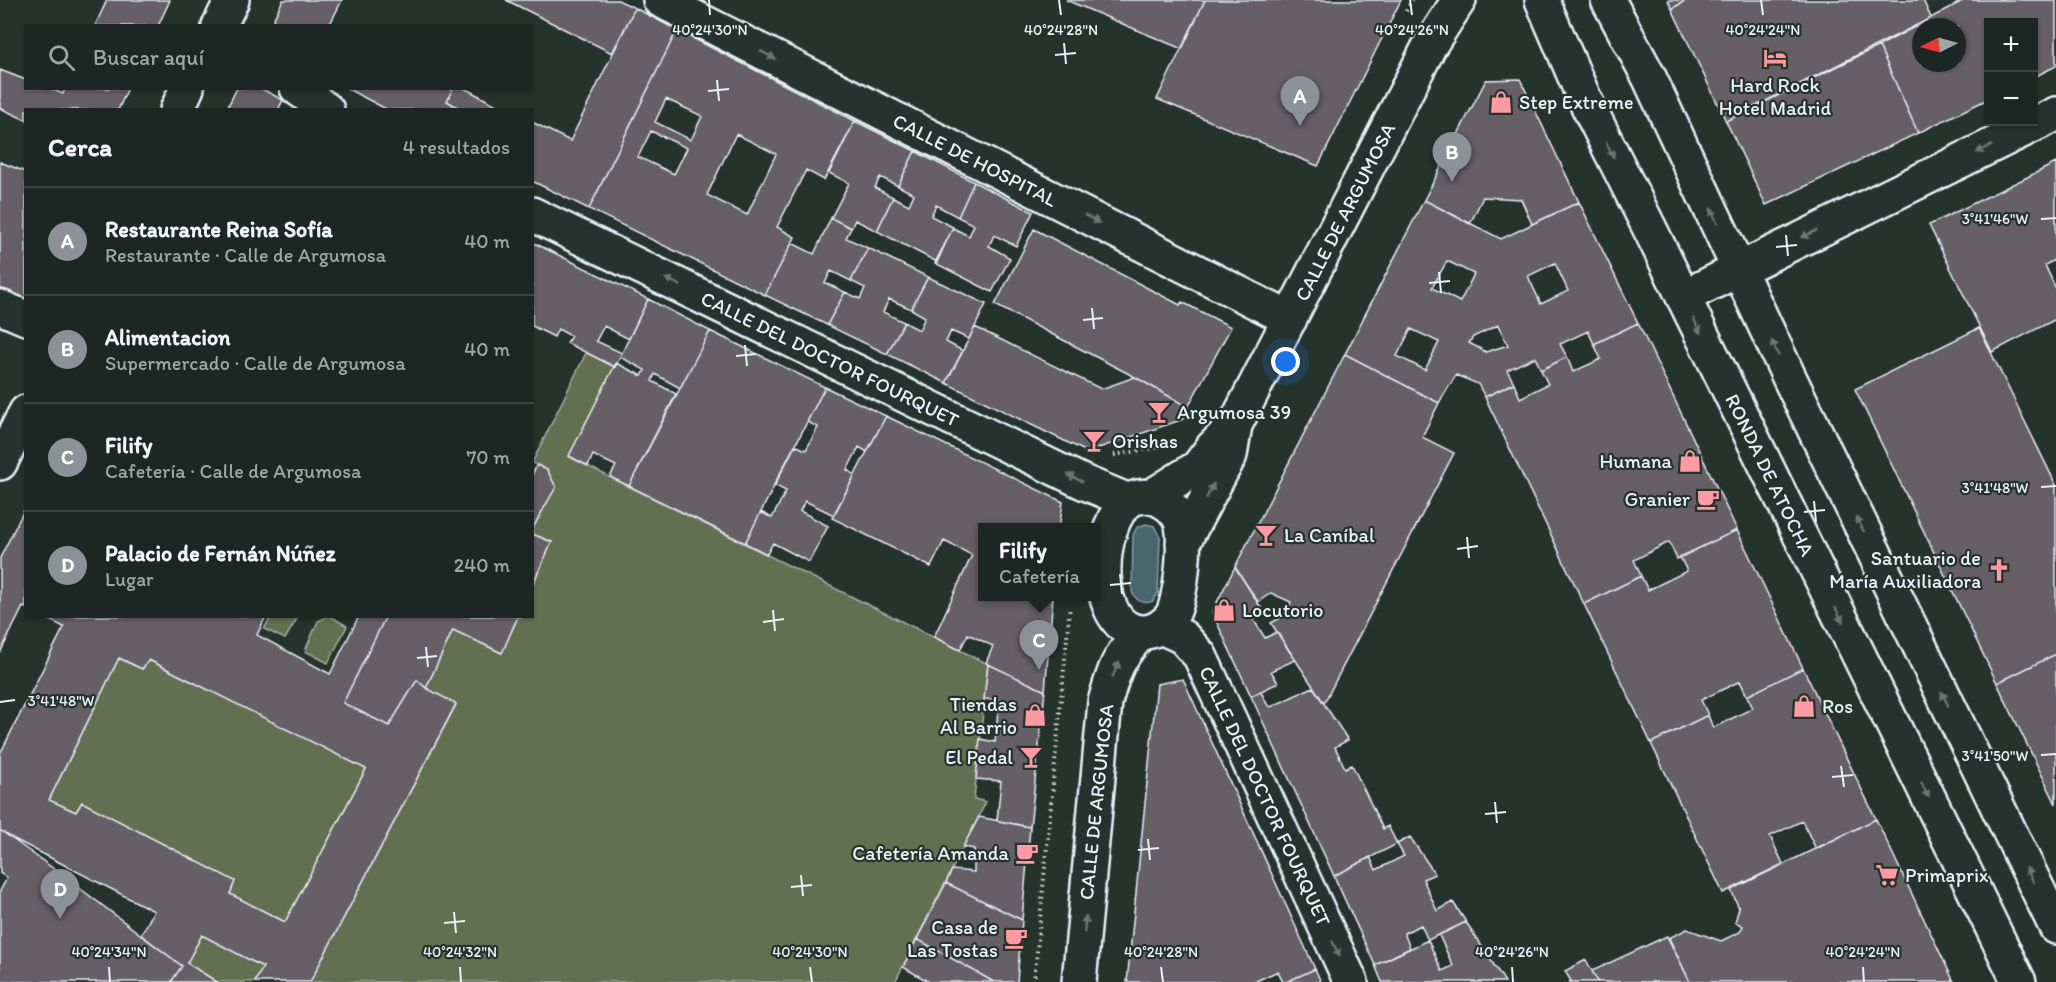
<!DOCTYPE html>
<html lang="es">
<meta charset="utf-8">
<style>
:root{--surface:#1c2622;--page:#29322f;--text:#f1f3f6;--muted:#a0a5a5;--line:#3a4340;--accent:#8c9099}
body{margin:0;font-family:Itim,sans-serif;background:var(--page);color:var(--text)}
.controls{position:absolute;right:18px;top:18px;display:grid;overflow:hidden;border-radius:0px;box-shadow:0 2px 4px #0004}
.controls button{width:54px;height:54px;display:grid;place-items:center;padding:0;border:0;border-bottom:2px solid var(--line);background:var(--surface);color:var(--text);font:30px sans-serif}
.compass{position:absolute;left:1912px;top:18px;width:54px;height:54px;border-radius:50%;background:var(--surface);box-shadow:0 2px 4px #0004;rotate:264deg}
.you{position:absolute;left:1286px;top:362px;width:21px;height:21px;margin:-15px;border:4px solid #fff;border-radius:50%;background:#1a73e8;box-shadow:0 0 0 9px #1a73e833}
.badge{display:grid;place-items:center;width:39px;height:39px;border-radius:50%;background:var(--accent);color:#fff;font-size:20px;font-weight:700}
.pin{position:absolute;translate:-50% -50px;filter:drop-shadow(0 2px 3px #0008)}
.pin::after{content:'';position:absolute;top:32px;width:21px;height:18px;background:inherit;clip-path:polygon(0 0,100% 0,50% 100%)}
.popup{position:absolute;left:978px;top:523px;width:123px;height:78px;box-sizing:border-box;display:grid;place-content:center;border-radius:0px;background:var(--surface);filter:drop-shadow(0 2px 4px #0005);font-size:20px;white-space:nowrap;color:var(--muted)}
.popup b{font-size:22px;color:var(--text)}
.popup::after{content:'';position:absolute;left:50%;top:100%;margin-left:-12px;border:12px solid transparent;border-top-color:var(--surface)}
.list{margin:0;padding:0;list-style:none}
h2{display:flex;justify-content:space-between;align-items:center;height:78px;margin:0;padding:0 24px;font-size:26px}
h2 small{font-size:20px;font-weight:400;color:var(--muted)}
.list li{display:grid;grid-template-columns:39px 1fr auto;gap:18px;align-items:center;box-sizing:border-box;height:108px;padding:0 24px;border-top:2px solid var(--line)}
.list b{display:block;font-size:22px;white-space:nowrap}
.list p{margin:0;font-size:20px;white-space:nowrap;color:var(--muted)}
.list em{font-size:20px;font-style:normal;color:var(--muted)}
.icon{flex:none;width:33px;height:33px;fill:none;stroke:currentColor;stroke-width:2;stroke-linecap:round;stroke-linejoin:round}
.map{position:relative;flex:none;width:2056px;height:982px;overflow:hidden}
.search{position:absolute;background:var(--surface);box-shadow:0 2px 4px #0004;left:24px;top:24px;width:510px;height:66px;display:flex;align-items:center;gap:15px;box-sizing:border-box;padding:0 21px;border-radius:0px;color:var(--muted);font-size:22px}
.panel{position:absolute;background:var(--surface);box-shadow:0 2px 4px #0004;left:24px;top:108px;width:510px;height:510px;border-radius:0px}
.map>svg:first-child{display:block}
.green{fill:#627051;stroke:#a5b0a4;stroke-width:1.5}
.water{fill:#49656f;stroke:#899da6;stroke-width:1.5}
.building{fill:#665e66;stroke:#e8f1f8;stroke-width:1.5;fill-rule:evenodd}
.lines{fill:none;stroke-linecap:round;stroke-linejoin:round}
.minor-casing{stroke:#e8f1f8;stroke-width:38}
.primary-casing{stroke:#e8f1f8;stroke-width:38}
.path{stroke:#e8f1f8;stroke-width:4;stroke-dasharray:1.5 4.5;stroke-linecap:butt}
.minor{stroke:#26332d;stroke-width:33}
.primary{stroke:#26332d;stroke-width:33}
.oneway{fill:#6a7674}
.ticks{fill:none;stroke:#e8f1f8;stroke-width:2}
.labels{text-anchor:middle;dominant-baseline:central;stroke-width:4.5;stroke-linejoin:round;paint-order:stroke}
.poi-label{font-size:20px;fill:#e8f1f8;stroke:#26332d;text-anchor:start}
.street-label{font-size:20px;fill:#e8f1f8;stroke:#26332d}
.ticks-label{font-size:15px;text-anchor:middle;fill:#e8f1f8;stroke:#26332d;stroke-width:4.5;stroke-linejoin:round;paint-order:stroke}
</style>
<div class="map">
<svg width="2056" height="982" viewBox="0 0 2056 982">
<rect width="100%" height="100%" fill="#26332d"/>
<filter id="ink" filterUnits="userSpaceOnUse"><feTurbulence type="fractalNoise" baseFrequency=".0167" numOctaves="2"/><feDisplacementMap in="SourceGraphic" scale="12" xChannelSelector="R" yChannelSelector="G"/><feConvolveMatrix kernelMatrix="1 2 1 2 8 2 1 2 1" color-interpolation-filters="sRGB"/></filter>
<g filter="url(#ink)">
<!-- green -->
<path class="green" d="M586,353L615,367L569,457L988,664L974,799L986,802L895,982H310L456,705L426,688L453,630L501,653L518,617L532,616L533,585L552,542L533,534V529L555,487L547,470L533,463V461Z
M329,616L332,617L347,626L328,663L305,651L318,621Z
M271,617H298L285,639L264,629Z
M119,658L142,669L149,660L366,769L285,922L230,894L235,881L82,803L76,812L49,800Z
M202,935L263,967L255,982H217L187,963Z"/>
<!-- water -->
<path class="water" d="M1146,524L1154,526L1160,537L1158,593L1153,601C1144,605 1136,601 1132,592L1133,535L1137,527Z"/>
<!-- building -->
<path class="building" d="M107,0H170L158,26H95Z
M283,0H342L329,26H270Z
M506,0H618L635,8L612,53Z
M1066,0H1205L1182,49Z
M1205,0H1401L1318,166L1157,99Z
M1668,0H1686L1672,9Z
M1686,0H1923L1931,18L1726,121L1672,9Z
M1964,0H2056V66L2034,77V22H1988V99L1918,133L1879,46ZM1921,27H1957V63H1921Z
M635,8L677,30L589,209L532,181V122L570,141Z
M677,30L855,121L824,180L806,170L777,227L795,237L765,295L589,209ZM666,99L702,116L691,140L655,122ZM651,131L687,148L674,174L638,157ZM736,134L776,154L747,215L707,195Z
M1879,46L1918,133L1766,205L1726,121Z
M0,70L26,80V88H49L63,94L65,88H128L118,110H26V120L0,108Z
M1520,79L1579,202L1532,224L1521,199L1483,197L1470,224L1424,200L1486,80Z
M237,88H260L283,100L278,110H226Z
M346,88H453L447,101L461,109L388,110Z
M453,88H464L506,110H461L447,101Z
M855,121L915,151L898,186L880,177L875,188L893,197L877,231L855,220L851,228L831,218L849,183L829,173Z
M915,151L974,182L958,217L936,205L931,216L953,227L937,262L877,231L893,197L909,205L914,194L898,186Z
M0,162L26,172V300L0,289Z
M2056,163V259L2045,265L2056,289V319L1992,352L1929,225Z
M974,182L1033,212L1016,246L994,235L989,246L1010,258L992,292L935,263L953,228L969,236L974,225L958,217Z
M1424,200L1501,239L1579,202L1638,323L1594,344L1588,331L1560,344L1567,357L1541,370L1535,357L1507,370L1514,383L1485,397L1478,384L1456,375L1439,403L1345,354ZM1447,261L1474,274L1460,302L1432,288ZM1555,263L1568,291L1541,304L1528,276ZM1498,325L1508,345L1486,352L1469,343L1473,337ZM1411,329L1439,342L1425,370L1397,356Z
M831,218L851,228L846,238L868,248L851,281L831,271L825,283L845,292L827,325L765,295L792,243L814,254Z
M1034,229L1180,305L1182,302L1231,327L1188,407L1135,377L995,305Z
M532,242L648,299L629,339L604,326L596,341L622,353L615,367L567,343L571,336L558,329L554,337L532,326Z
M868,248L928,277L911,309L889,299L883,312L904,322L887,354L827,325L845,292L860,299L865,288L851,281Z
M928,277L986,304L969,339L951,331L946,342L963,351L946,383L887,354L904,322L919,330L925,317L911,309Z
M648,299L710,331L680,388L655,374L652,381L676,394L629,486L610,477L616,466L593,455L588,466L569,456L616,363L642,376L645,370L620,357Z
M1638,323L1737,530L1677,559L1669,542L1634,560L1641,576L1584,604L1485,397L1514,383L1520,398L1548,384L1541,370L1567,357L1573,372L1601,359L1594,344Z
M975,327L1101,389L1135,377L1188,407L1184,419L1087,452L946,383Z
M1979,328L2056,485V654L1997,683L1855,389Z
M710,331L825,387L745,543L629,486Z
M1345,354L1439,403L1422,437L1454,453L1324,703L1271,623L1284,616L1291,602L1271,593L1258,602L1235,567Z
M825,387L886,416L867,452L859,447L847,470L855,475L834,515L805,501L800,511L828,526L809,562L773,543L767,554L745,543L761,512L772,518L786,491L774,485L795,445L806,450L818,427L807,422Z
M886,416L1063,502L1059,528H982V596H1053L1045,691L986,663L993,646L968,634L960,650L934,637L972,555L944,541L931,567L832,518Z
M537,465L547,470L556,487L532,529V475Z
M26,506V608L23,607L0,653V558Z
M1737,530L1803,668L1747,696L1740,681L1701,700L1708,715L1651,743L1584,604L1641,576L1648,590L1687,571L1680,557Z
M532,534L552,542L532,585Z
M1235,567L1265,614L1253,619L1265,638L1277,632L1295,660L1271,671L1278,683L1251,696L1212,612Z
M42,616H266L257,635L330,674L359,616H386L343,703L389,726L417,680L426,688L456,704L310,982H255L263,967L202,935L187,963L217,982H171L182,966L141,935L154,911L12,838L0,830V754L64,627ZM119,658L142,669L149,660L366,769L285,922L230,894L235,881L82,802L76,812L49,800Z
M386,616H518L502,653L453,630L426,688L417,680L389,726L343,703Z
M2056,654V804L1997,683Z
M988,664L1045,691L1030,827L997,821L1001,781L976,779L980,739L995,742L999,700L984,699Z
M1803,668L1876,819L1816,849L1802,821L1770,836L1783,864L1723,893L1651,743L1708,715L1713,728L1753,708L1747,696Z
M1183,679L1315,969L1286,982H1283L1278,971L1254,982H1127L1157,684Z
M1313,687L1348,740L1335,747L1345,768L1352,765L1383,829L1388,826L1397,844L1334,876L1251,696L1261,692L1267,704L1271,707Z
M979,817L1030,827L1022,920L946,883L952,870L974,872V849L963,847Z
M1876,819L1954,982H1690L1669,938L1687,929L1721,941L1740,932L1743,926L1735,922L1739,908L1731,890Z
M0,830L65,877L182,966L171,982H0V891L7,878L0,873Z
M1410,837L1435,874L1423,879L1437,911L1453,902L1466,922L1428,940L1421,925L1404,933L1410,948L1375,965L1334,876L1370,857L1376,870L1404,856L1397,844Z
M946,883L1022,920L1017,982H994L917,939Z
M1466,922L1505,982H1382L1375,965L1428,940L1442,971L1453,966L1439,935Z
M1667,936L1690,982H1598L1592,971Z
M917,939L994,982H929L903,967Z
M1586,960L1598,982H1569L1571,981L1565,971Z
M1315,969L1321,982H1286Z"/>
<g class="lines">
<!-- minor casing -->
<g class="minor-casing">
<path id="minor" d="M660,0L1290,319
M219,26L232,0
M297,88L327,110
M177,110L187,88
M532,214L1083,482L1129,501
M1683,297L2056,114
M0,307L26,318
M0,463L26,412
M1152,496C1165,502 1173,506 1180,519C1188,535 1181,602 1171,617C1165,625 1154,632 1144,632C1090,634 1096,521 1130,500C1137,496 1145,496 1152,496Z
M1152,496L1198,467L1213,447L1225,435
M1183,543L1230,455L1235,425L1430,45L1459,0
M1161,627L1183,637L1200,656L1351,982
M1079,982L1105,702C1114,670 1118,656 1142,632"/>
</g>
<!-- primary casing -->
<g class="primary-casing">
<path id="primary" d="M1542,0L1584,98L1651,231L2019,982
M1608,0L1649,77L1789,377L2056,927"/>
</g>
<!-- path -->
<path class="path" d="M1406,11L1412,0
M1114,455L1160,447
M1034,982L1070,606"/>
<!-- minor -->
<use href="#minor" class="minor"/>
<!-- primary -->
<use href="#primary" class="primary"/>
</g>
<!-- one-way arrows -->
<defs><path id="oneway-solid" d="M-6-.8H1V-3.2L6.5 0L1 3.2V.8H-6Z" transform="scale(1.5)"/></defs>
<g class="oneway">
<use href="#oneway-solid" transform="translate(768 55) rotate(27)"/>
<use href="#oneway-solid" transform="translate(1984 149) rotate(154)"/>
<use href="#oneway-solid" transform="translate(1610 150) rotate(63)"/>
<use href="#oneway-solid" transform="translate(1714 216) rotate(-114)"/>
<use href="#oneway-solid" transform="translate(1092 219) rotate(27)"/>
<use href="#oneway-solid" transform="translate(1809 234) rotate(154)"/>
<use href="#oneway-solid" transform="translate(673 282) rotate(-154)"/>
<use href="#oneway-solid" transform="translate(1697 326) rotate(65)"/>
<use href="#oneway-solid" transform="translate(1775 348) rotate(-115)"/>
<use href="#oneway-solid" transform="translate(1075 478) rotate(-154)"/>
<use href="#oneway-solid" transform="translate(1210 491) rotate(-63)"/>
<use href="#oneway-solid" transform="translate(1860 524) rotate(-116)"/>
<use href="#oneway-solid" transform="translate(1839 615) rotate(64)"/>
<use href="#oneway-solid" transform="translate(1116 669) rotate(-66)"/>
<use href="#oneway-solid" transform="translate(1945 699) rotate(-116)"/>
<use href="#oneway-solid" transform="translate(1925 790) rotate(64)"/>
<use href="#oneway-solid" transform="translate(2030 875) rotate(-116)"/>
<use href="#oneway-solid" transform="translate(1085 924) rotate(-85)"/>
<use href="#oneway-solid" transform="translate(1336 949) rotate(65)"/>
</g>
</g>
<!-- ticks -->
<path class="ticks" d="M709,0L710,15M1059,0L1061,15M1410,0L1412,15M1761,0L1763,15M1064,43L1066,64M1055,55L1076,53M717,80L719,101M708,91L729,89M2041,219L2056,218M1786,235L1788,256M1776,247L1797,245M1439,272L1441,293M1429,283L1450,281M1092,308L1094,329M1083,320L1103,318M745,345L747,366M736,356L756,354M2041,487L2056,486M1814,501L1816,522M1804,512L1825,510M1467,537L1469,558M1457,549L1478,546M1120,574L1122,594M1110,585L1131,583M773,610L775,631M763,622L784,619M426,647L428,667M417,658L437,656M0,702L15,700M2041,755L2056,754M1841,766L1844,787M1832,777L1853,775M1495,802L1497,823M1485,814L1506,812M1148,839L1150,860M1138,850L1159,848M801,875L803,896M791,887L812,885M454,912L456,933M444,923L465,921M109,967L110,982M460,967L461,982M810,967L812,982M1161,967L1163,982M1512,967L1513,982M1863,967L1864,982"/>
<!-- icons -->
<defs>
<g id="hotel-bare" transform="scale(1.8)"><path d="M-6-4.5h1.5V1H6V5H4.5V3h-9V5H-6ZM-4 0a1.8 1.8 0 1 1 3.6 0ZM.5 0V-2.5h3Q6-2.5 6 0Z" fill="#ff9aa2" stroke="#26332d" stroke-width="2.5" paint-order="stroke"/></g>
<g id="shop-bare" transform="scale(1.8)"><path d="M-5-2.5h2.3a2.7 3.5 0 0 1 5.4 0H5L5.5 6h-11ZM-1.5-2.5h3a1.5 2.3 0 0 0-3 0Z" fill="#ff9aa2" stroke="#26332d" stroke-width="2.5" paint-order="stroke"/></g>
<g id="bar-bare" transform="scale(1.8)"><path d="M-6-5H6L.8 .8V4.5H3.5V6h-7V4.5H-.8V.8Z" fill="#ff9aa2" stroke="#26332d" stroke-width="2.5" paint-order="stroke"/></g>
<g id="cafe-bare" transform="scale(1.8)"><path d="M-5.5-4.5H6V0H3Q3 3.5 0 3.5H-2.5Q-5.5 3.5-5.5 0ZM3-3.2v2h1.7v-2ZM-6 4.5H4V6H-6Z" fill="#ff9aa2" stroke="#26332d" stroke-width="2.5" paint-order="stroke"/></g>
<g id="church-bare" transform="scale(1.8)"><path d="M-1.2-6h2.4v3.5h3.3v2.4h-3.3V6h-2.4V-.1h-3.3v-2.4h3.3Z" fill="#ff9aa2" stroke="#26332d" stroke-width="2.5" paint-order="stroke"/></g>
<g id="supermarket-bare" transform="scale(1.8)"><path d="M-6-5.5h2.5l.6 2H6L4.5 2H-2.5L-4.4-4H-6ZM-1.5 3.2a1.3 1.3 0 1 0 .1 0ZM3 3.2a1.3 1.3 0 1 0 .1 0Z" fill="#ff9aa2" stroke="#26332d" stroke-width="2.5" paint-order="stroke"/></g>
</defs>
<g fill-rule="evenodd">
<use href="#hotel-bare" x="1775" y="58"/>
<use href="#shop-bare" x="1501" y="102"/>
<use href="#bar-bare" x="1159" y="412"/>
<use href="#bar-bare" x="1094" y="441"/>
<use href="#shop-bare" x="1690" y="461"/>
<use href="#cafe-bare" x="1708" y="499"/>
<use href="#bar-bare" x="1266" y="535"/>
<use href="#church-bare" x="1999" y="570"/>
<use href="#shop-bare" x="1224" y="610"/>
<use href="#shop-bare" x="1804" y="706"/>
<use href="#shop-bare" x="1035" y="715"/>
<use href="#bar-bare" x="1031" y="757"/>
<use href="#cafe-bare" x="1027" y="853"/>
<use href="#supermarket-bare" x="1887" y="875"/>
<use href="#cafe-bare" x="1016" y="938"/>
</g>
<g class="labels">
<!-- poi labels -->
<g class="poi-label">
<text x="1775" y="85" text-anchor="middle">Hard Rock<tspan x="1775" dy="23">Hotel Madrid</tspan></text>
<text x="1519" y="102">Step Extreme</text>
<text x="1177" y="412">Argumosa 39</text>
<text x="1112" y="441">Orishas</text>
<text x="1672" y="461" text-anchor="end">Humana</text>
<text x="1690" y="499" text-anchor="end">Granier</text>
<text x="1284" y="535">La Caníbal</text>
<text x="1981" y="558" text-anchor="end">Santuario de<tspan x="1981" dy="23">María Auxiliadora</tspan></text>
<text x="1242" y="610">Locutorio</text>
<text x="1017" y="704" text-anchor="end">Tiendas<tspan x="1017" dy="23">Al Barrio</tspan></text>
<text x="1822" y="706">Ros</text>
<text x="1013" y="757" text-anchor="end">El Pedal</text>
<text x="1009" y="853" text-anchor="end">Cafetería Amanda</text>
<text x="1905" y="875">Primaprix</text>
<text x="998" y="927" text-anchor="end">Casa de<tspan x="998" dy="23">Las Tostas</tspan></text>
</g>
<!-- street labels -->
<g class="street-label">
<text transform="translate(975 160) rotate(27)">CALLE DE HOSPITAL</text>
<text transform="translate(1345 212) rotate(-63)">CALLE DE ARGUMOSA</text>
<text transform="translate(830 359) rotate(26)">CALLE DEL DOCTOR FOURQUET</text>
<text transform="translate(1770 475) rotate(64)">RONDA DE ATOCHA</text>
<text transform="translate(1265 796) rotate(65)">CALLE DEL DOCTOR FOURQUET</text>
<text transform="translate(1096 802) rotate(-84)">CALLE DE ARGUMOSA</text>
</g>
</g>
<g class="ticks-label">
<text x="710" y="35">40°24'30"N</text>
<text x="1061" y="35">40°24'28"N</text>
<text x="1412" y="35">40°24'26"N</text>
<text x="1763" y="35">40°24'24"N</text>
<text x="1995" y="224">3°41'46"W</text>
<text x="1995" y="493">3°41'48"W</text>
<text x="61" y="706">3°41'48"W</text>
<text x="1995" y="761">3°41'50"W</text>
<text x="109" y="957">40°24'34"N</text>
<text x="460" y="957">40°24'32"N</text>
<text x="810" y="957">40°24'30"N</text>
<text x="1161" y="957">40°24'28"N</text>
<text x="1512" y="957">40°24'26"N</text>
<text x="1863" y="957">40°24'24"N</text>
</g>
</svg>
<div class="controls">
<button>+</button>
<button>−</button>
</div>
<svg class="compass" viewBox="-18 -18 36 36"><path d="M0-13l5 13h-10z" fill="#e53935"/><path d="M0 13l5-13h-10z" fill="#a0a5a5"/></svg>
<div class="you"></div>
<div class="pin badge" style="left:1300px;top:126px">A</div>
<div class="pin badge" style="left:1452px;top:182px">B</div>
<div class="pin badge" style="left:1039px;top:670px">C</div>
<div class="popup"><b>Filify</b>Cafetería</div>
<div class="pin badge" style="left:60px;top:919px">D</div>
<div class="search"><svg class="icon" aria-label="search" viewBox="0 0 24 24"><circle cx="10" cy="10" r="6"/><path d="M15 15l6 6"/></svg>Buscar aquí</div>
<section class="panel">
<h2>Cerca<small>4 resultados</small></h2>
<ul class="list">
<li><span class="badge">A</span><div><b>Restaurante Reina Sofía</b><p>Restaurante · Calle de Argumosa</p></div><em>40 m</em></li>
<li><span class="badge">B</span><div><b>Alimentacion</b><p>Supermercado · Calle de Argumosa</p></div><em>40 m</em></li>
<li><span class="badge">C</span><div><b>Filify</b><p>Cafetería · Calle de Argumosa</p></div><em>70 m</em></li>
<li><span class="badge">D</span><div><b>Palacio de Fernán Núñez</b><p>Lugar</p></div><em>240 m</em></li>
</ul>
</section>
</div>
